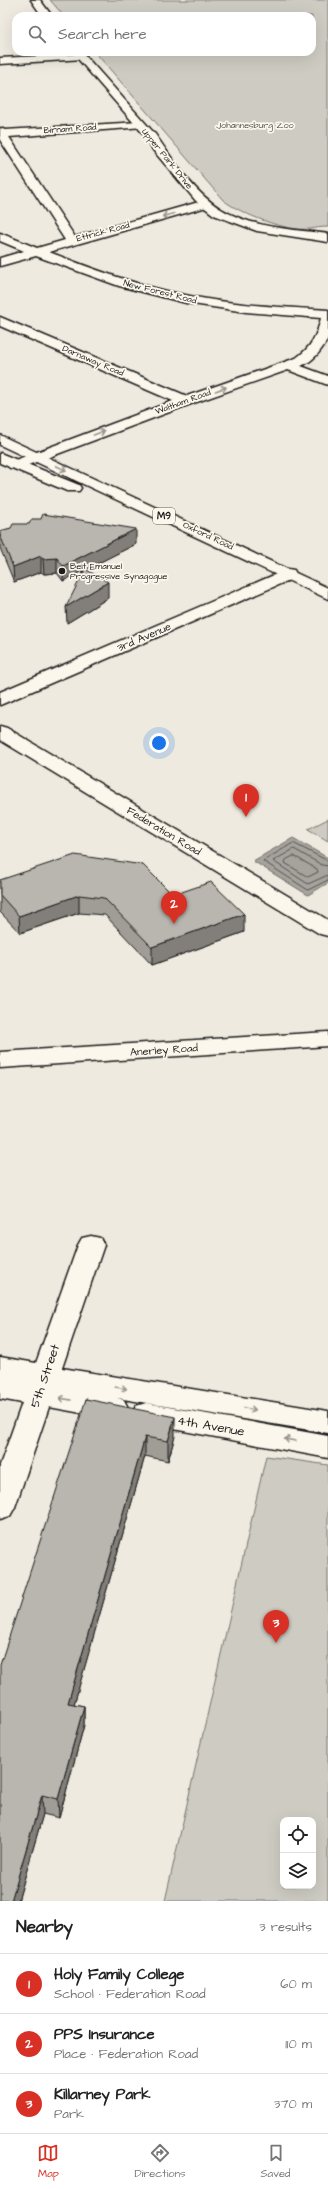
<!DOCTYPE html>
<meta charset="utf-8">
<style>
:root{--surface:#fff;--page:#f2f2f2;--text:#222;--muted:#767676;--line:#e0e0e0;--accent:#d93025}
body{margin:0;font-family:"Architects Daughter",sans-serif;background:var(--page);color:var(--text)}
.controls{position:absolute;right:12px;bottom:12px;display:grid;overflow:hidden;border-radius:8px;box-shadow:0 4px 16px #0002}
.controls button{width:36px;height:36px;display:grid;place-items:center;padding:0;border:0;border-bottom:1px solid var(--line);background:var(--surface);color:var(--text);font:20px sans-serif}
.you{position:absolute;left:159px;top:743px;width:14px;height:14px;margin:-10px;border:3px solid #fff;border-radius:50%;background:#1a73e8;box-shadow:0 0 0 6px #1a73e833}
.badge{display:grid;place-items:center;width:26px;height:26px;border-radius:50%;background:var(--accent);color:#fff;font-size:13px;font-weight:700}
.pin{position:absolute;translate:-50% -33px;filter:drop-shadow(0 1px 2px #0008)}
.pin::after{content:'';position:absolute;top:21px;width:14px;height:12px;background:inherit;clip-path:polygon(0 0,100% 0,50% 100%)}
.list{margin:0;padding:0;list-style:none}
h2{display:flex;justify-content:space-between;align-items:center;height:52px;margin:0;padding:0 16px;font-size:17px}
h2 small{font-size:13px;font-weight:400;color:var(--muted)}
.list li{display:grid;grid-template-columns:26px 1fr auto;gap:12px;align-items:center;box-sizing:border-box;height:60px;padding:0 16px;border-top:1px solid var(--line)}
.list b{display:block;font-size:15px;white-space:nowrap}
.list p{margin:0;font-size:13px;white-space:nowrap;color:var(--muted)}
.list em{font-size:13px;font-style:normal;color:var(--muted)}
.icon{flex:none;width:22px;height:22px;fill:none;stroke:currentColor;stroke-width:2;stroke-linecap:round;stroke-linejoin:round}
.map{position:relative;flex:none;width:328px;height:1901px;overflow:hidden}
.search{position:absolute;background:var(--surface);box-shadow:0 4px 16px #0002;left:12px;right:12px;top:12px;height:44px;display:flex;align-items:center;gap:10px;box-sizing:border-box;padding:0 14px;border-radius:12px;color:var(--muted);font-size:15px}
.sheet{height:232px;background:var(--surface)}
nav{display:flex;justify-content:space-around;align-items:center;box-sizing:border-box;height:56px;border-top:1px solid var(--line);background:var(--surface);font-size:11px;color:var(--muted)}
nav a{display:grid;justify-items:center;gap:2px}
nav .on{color:var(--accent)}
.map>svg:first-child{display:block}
.green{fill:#ceccc2;stroke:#75746f;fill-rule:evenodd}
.water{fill:#a6a39d;stroke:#6f6d69}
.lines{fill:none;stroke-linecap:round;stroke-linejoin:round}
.shore{stroke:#535250;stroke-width:1}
.minor-casing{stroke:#1c1c1c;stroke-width:3}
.major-casing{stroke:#1c1c1c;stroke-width:3}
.minor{fill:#fbf7ec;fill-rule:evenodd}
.major{fill:#fbf7ec;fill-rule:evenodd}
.wall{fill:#9f9d96;stroke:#1c1c1c}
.shaded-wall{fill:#827f7a;stroke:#1c1c1c}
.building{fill:#b9b6af;stroke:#1c1c1c}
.oneway{stroke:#97948e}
.poi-dot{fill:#1c1c1c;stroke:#fbf7ec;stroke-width:1.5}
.labels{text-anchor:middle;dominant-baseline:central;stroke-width:3.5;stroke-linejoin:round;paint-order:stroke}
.far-park-label{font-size:9px;fill:#51514e;stroke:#fbf7ec}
.far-street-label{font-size:9px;fill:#1c1c1c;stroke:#fbf7ec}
.far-poi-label{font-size:9px;fill:#1c1c1c;stroke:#fbf7ec;text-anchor:start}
.shield{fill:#fbf7ec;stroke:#5f5e5a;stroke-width:1}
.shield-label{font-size:10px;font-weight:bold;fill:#1c1c1c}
.street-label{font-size:11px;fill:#1c1c1c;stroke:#fbf7ec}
.near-street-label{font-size:13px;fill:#1c1c1c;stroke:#fbf7ec}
</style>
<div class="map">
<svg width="328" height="1901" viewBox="0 0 328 1901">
<rect width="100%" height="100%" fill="#eeeadf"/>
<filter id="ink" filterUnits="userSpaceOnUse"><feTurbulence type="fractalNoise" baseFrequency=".025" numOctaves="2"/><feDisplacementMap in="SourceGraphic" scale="8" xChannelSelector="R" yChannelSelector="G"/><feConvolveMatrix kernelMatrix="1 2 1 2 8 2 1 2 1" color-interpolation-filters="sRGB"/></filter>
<g filter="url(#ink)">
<!-- green -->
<path class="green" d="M50,0H328V227C321,227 316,228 310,229C287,232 241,214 223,200L95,52H312V16H64Z
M328,819V841L308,829Z
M266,1456L328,1465V1901H165ZM283,1820H313V1886H283Z"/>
<!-- water -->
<path class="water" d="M293,838L328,858V883L308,895L253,861Z"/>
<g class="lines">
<!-- shore -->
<path class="shore" d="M294,856L317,869L318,872L308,877L285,863L286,860Z
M328,861L293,843L263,861L308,890L328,880
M328,866L322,865L294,849L273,861L308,884L328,875"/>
<!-- minor casing -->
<g class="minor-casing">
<path id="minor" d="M81,54L84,55V59L0,64V58Z
M140,122L145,125L144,127L9,137L75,237L206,200L210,202L212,204L210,206L49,252C93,269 138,286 185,295C232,305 280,307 328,310V338C322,350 314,361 301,366L328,376V385L288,370L191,404L20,468H10L7,465L10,462L173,401L0,326V317L187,396L296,358C311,348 317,335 321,318L246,312L186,303L119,286L36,256L0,266V258L24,251L0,241V233L37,248L65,240L0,140V128L5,130Z
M288,569L294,570L296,574L294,578L0,705V692Z
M0,726L7,728L328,920V936L320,934L0,740Z
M328,1032V1046L0,1068V1052Z
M91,1236L100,1238L104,1245L62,1368L328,1411V1433L117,1398L124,1400L128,1408L124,1416L114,1419L49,1407L15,1507L10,1516L0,1519V1465L22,1403L0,1399V1357L36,1363L78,1245L82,1238Z
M146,1403L328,1436V1458L136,1422L132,1414L136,1406Z"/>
</g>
<!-- major casing -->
<g class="major-casing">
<path id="major" d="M31,0H40L52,16H42Z
M72,52H82L155,134C173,160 193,192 221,209C252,228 293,229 328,234V242L257,231L214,215L196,201L153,150L146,137Z
M0,435L328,588V599L0,445Z
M0,453L79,485L81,488L79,491H67L0,463Z"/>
</g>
<!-- minor -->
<use href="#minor" class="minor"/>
<!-- major -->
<use href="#major" class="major"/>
</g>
<!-- wall -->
<path class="wall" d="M29,524L136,544L86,569L108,598L67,623L84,570L63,581L57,573L44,574L41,572L14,582L0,548V531Z
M0,880L173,895L244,932L152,965L105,915L79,913L20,933L0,912Z
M86,1399L175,1436L168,1461L145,1456L74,1704L84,1706V1725L59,1818L43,1814L18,1901H0Z"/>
<!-- shaded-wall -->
<path class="shaded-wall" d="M136,529V544L63,581V566Z
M41,556V572L14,582L13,567Z
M57,558V573L44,574L43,559Z
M108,582V598L67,623L66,607Z
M79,895V913L20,933L19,916Z
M244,914V932L152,965V947Z
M175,1417V1436L168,1461V1441Z
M145,1437V1456L69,1722L68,1703Z
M84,1706V1725L59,1818L58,1799Z
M42,1795L43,1814L18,1901H11Z"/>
<!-- building -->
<path class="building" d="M43,514L136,529L63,566L57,558L43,559L41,556L13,567L0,535V531L11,528L13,524H29L32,519H41Z
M85,569L108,582L66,607Z
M75,855L143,865L173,895L211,882L244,914L152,947L104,898L79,895L19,916L0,895V880Z
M86,1399L175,1417L168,1441L145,1437L68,1703L84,1706L58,1799L42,1795L11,1901H0V1665Z"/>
<!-- one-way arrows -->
<defs><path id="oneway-shaft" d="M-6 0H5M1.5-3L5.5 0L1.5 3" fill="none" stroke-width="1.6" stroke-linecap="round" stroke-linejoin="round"/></defs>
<g class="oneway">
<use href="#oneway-shaft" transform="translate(168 215) rotate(165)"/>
<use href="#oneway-shaft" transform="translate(221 389) rotate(-19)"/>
<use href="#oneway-shaft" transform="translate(99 433) rotate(-20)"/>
<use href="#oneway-shaft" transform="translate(61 468) rotate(25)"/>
<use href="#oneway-shaft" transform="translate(121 1388) rotate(9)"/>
<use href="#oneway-shaft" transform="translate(65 1399) rotate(-170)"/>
<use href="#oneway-shaft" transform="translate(250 1409) rotate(9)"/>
<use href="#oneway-shaft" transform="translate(290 1440) rotate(-170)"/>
</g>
</g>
<!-- markers -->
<circle class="poi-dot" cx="62" cy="571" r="4"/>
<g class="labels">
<!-- far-park labels -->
<g class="far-park-label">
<text x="255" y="125">Johannesburg Zoo</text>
</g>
<!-- far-street labels -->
<g class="far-street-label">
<text transform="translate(70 129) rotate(-4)">Birnam Road</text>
<text transform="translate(167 159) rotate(51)">Upper Park Drive</text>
<text transform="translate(103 232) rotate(-15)">Ettrick Road</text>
<text transform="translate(160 292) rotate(14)">New Forest Road</text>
<text transform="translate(93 361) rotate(23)">Darnaway Road</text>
<text transform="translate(183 402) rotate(-20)">Waltham Road</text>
<text transform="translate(208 536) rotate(25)">Oxford Road</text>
</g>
<!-- far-poi labels -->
<g class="far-poi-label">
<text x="70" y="566">Beit Emanuel<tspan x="70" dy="10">Progressive Synagogue</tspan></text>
</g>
<!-- shield labels -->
<rect class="shield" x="153" y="508" width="22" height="16" rx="3"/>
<g class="shield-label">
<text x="164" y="516">M9</text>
</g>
<!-- street labels -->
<g class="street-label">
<text transform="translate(144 637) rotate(-23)">3rd Avenue</text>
<text transform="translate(164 831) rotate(31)">Federation Road</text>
<text transform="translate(164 1050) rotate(-4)">Anerley Road</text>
</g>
<!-- near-street labels -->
<g class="near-street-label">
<text transform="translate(45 1376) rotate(-71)">5th Street</text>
<text transform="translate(211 1426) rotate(10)">4th Avenue</text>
</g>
</g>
</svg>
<div class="controls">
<button><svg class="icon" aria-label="locate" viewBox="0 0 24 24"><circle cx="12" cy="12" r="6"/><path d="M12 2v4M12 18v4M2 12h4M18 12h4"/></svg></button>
<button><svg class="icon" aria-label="layers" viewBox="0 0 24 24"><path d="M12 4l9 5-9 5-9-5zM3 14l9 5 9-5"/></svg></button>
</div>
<div class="you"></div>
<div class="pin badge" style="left:246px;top:817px">1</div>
<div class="pin badge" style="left:174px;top:924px">2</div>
<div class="pin badge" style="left:276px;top:1643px">3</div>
<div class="search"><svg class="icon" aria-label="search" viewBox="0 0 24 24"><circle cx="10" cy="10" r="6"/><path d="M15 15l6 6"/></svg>Search here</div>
</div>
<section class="sheet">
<h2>Nearby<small>3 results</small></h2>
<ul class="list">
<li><span class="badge">1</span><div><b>Holy Family College</b><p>School · Federation Road</p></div><em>60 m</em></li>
<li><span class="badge">2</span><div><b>PPS Insurance</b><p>Place · Federation Road</p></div><em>110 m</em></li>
<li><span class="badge">3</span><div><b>Killarney Park</b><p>Park</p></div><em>370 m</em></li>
</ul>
</section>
<nav>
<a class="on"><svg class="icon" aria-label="map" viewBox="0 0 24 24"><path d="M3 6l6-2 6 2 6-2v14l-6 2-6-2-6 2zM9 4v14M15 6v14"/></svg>Map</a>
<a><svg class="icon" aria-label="directions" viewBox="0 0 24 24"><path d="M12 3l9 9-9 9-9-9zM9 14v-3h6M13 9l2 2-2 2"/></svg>Directions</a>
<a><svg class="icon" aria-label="saved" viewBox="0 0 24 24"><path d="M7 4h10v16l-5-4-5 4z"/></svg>Saved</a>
</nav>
